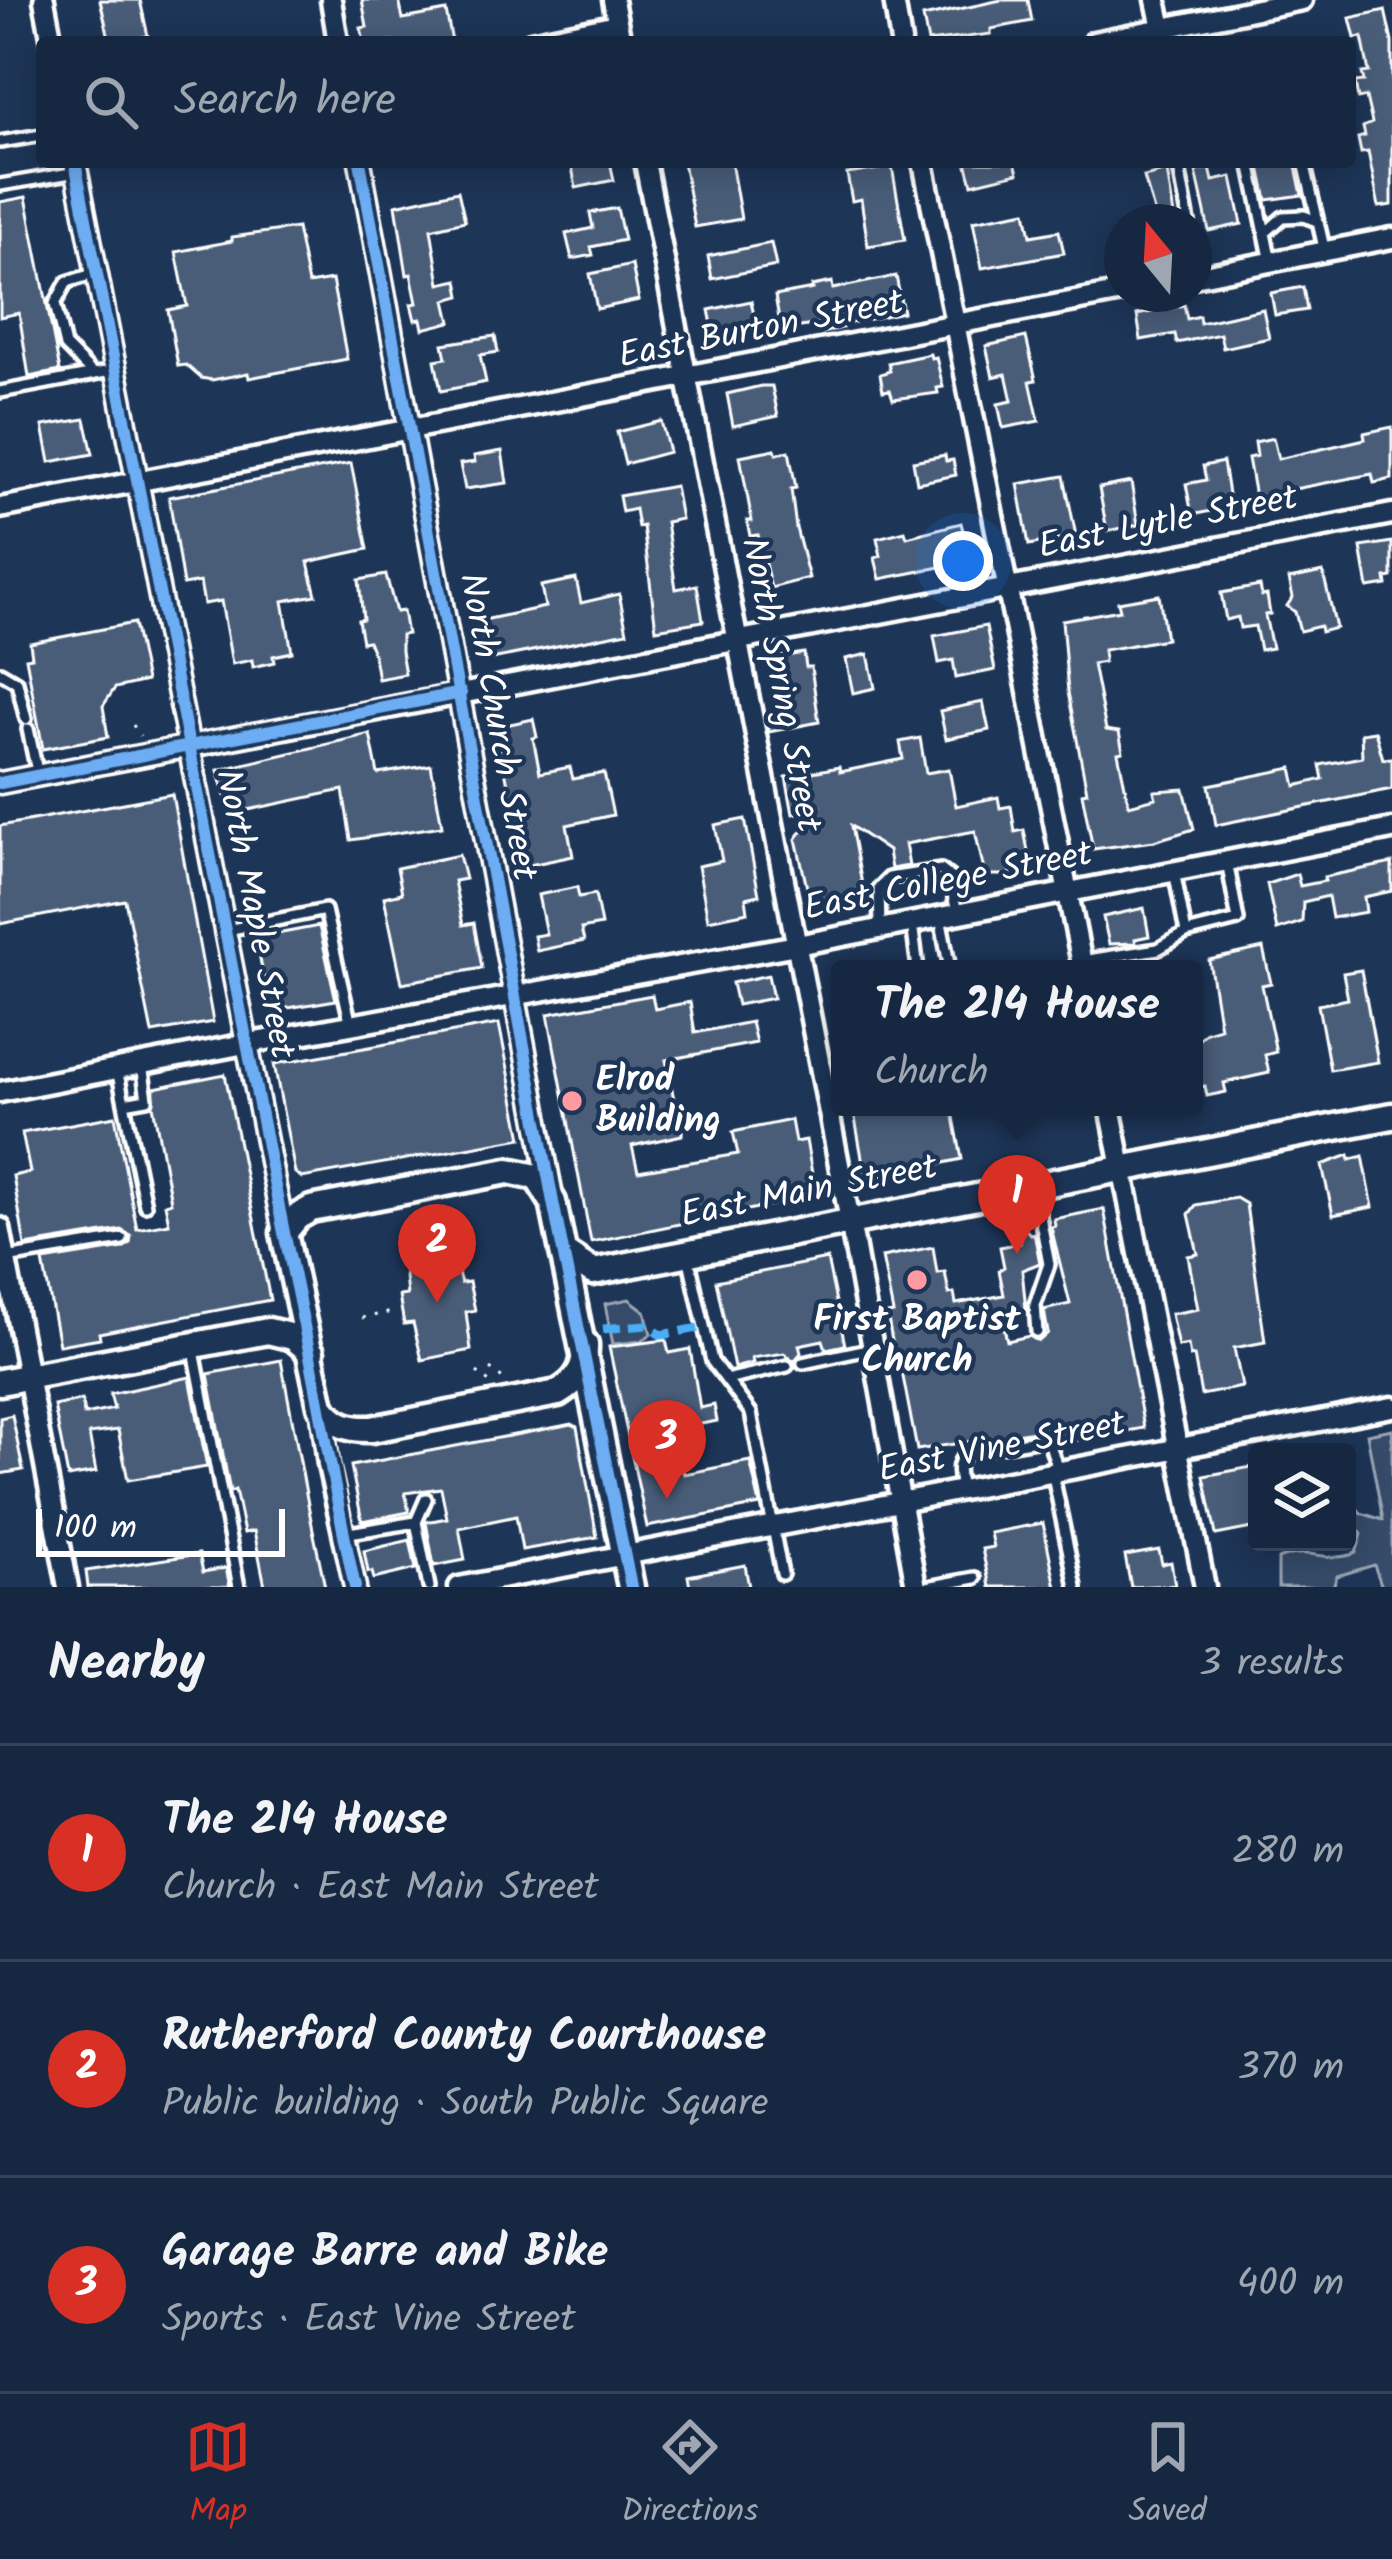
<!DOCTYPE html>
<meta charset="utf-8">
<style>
:root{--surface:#162841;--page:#23344c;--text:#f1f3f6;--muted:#9ea6b1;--line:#35445a;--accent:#d93025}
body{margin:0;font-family:Kalam,sans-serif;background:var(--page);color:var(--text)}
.controls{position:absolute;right:36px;bottom:36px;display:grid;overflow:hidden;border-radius:12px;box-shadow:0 6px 30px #0003}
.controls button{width:108px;height:108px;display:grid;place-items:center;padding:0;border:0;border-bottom:3px solid var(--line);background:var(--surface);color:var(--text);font:60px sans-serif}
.compass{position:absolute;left:1104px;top:204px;width:108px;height:108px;border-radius:50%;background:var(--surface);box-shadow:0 6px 30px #0003;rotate:342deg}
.scale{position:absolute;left:36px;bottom:30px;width:249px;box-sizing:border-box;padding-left:12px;border:6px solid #fff;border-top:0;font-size:33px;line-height:42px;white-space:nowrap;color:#fff;-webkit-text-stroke:9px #1d3557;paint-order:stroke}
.you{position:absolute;left:963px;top:561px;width:42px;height:42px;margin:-30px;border:9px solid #fff;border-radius:50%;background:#1a73e8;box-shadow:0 0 0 18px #1a73e833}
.badge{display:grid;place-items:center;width:78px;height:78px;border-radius:50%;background:var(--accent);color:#fff;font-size:39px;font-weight:700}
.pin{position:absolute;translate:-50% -99px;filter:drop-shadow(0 3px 6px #0008)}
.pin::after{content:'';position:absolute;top:63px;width:42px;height:36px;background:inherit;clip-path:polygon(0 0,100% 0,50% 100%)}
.popup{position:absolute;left:831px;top:960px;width:372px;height:156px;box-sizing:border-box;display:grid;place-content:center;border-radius:12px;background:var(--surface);filter:drop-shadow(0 3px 9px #0005);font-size:39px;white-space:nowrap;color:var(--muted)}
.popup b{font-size:45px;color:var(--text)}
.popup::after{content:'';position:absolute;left:50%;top:100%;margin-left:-24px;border:24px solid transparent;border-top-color:var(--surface)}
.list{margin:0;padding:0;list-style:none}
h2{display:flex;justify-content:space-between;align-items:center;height:156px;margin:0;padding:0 48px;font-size:51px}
h2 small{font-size:39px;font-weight:400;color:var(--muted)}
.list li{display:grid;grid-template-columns:78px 1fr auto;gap:36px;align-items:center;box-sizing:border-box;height:216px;padding:0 48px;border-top:3px solid var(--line)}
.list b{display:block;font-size:45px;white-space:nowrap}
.list p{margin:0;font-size:39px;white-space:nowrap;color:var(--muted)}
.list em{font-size:39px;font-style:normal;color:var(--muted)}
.icon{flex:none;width:66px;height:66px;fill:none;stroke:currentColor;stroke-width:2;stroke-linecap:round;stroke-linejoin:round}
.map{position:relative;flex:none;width:1392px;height:1587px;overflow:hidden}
.search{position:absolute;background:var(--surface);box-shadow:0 6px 30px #0003;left:36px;right:36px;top:36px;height:132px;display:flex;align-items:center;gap:30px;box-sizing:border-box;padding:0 42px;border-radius:12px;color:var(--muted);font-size:45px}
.sheet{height:804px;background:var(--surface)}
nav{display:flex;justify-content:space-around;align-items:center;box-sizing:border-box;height:168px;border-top:3px solid var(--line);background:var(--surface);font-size:33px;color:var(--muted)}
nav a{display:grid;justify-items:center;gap:6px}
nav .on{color:var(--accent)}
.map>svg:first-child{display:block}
.green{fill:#364b69;stroke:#9aa5b4;stroke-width:3}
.building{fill:#4a5d79;stroke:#fff;stroke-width:3}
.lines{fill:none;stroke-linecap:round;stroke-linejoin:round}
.service-casing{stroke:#fff;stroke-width:18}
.minor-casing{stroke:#fff;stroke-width:27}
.tertiary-casing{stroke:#fff;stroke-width:33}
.path{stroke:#fff;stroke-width:3;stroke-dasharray:3 9;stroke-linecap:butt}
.service{stroke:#1d3557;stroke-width:9}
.minor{stroke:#1d3557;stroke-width:18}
.tertiary{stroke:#1d3557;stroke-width:24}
.quiet{stroke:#49aef6;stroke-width:9;stroke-dasharray:18 9;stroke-linecap:butt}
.cycleway-casing{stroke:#1d3557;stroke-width:20}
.cycleway{stroke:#6dadf4;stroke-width:12}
.poi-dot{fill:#ff9aa2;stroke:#1d3557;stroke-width:4.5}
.labels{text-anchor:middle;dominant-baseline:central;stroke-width:9;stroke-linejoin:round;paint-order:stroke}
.street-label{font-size:36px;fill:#fff;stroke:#1d3557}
.poi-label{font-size:36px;font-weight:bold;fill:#fff;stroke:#1d3557;text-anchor:start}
</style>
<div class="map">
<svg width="1392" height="1587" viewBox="0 0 1392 1587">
<rect width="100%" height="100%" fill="#1d3557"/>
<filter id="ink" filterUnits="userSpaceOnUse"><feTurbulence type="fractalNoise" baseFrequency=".00833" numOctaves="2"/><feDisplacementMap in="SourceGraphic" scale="24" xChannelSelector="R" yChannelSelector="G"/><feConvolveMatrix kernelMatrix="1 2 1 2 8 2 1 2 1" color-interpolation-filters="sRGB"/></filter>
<g filter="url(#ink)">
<!-- green -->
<path class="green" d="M629,1299L645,1311L651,1334L642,1341L613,1344L605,1304Z
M1392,1429V1587H1382L1374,1565L1337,1576L1333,1587H1278V1559C1311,1545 1327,1565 1356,1553L1362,1534L1347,1517V1496L1361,1513L1383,1520L1367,1434Z"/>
<!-- building -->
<path class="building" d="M100,0H140L148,36L110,42Z
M362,0H399L403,19L446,11L452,42H364L361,28L367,27Z
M1001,0H1028L1032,21L991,29V34L928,42L923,17Z
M1385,10L1392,42V205L1379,207L1368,152L1361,153L1358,138L1365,136L1363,127L1372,123L1366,97L1358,99L1355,82L1364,81L1362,73L1369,72L1362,37L1355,38L1350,18Z
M571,162H610L614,180L576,188Z
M683,162H731L741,219L695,227Z
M966,162H1015L1018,173L972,184Z
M1259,162H1295L1302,195L1267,200Z
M892,167L905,240L868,246L861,199L852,201L847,174Z
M1210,168L1213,181L1232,177L1242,224L1209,231L1196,171Z
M1167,171L1175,222H1157L1144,177Z
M458,191L465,221L431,229L440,284L458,280L461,296L446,300L451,322L423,329L421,319L415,320L411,304L417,303L411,274L407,275L396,205Z
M26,197L60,371L29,377L19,313L0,317V202Z
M617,208L624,240L591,247L593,255L572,259L566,234L593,228L590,213Z
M1026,211L1031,236L1059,231L1064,253L982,268L973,221Z
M297,228L308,284L332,280L347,359L249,378L248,373L212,380L201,378L186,365L178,366L168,310L187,306L176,252L232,241V237Z
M771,243L776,266L712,279L708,256Z
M632,265L639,300L597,309L590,274Z
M896,276L903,312L841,325L842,328L822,333L820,324L781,330L775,296L813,289L812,286L832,282L833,289Z
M1303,287L1307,310L1275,315L1271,293Z
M751,301L757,330L715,339L709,310Z
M1184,305L1187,319L1199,316L1200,323L1263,309L1269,338L1223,348L1220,334L1177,343L1175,334L1141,340L1137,315Z
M495,336L498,352L480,355L486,382L441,391L435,360L446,358L443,344Z
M1026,337L1036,380L1030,381L1039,421L1003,428L998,404L1012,401L1006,374L993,377L986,346Z
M930,354L931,358L936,357L943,387L937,388L938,393L893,399L890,390L883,391L880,374L890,371L888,363Z
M761,386H772L778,416L733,426L727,394Z
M85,419L93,454L50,462L43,426Z
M661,421L669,452L625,464L617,432Z
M1392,427V479L1374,483L1372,474L1284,491L1285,497L1272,500L1270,494L1255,497L1248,458L1257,456L1255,442L1273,438L1278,459L1365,439L1364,433Z
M775,449L777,454L789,451L796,488L791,489L796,528L809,578L771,588L758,535L750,536L747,521H752L740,456Z
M502,451L507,483L465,489L460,464L475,462L474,456Z
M945,455L946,461L953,460L956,475L917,483L913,461Z
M1223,462L1230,507L1192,515L1186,484L1206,480L1203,466Z
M351,463L368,549L308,562L316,595L283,601L292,652L273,656L274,662L253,667L252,660L232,664L221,601L204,604L200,582L183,585L169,497Z
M1064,476L1076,536L1029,545L1018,484Z
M1131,482L1138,525L1107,531L1099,488Z
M675,486L681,519L666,522L676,589L697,585L703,621L656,629L643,526L638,527L635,509L622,512L619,496Z
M961,523L971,561L880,579L875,558L881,556L877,538L905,531L907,537Z
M1392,542V577L1386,578L1387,585L1368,588L1361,547Z
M1323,572L1336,628L1321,632L1320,626L1300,631L1295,612L1287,606L1293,597L1289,579Z
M386,575L396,612L403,611L407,634L401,635V651L405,674L378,679L374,656L368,641L362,642L358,620L363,619L359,580Z
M576,579L581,603L619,594L627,632L487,660L479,621L545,607L541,586Z
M1260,586L1262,596L1267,595L1270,614L1265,615L1272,648L1260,650L1255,626L1240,628L1238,617L1226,620L1221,593Z
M1159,595L1166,639L1104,650V662L1093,664L1106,730L1119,732L1123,752L1118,753L1129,805L1156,798L1154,791L1184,789L1194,829L1154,841L1093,849L1082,793L1087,792L1068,692L1062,620L1120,610L1118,602Z
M134,623L146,681L115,688L103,706L108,737L43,749L26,658L32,657L30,643Z
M986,626L995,670L956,678L953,660L939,663L934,636Z
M804,653L806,667H811L819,722L769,732L767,722L785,716L774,658Z
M868,654L875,688L853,693L846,659Z
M983,702L989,730L946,739L940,711Z
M533,719L537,737L533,738L540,773L570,767L573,779L604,773L613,815L567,825L573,856L525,866L496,727Z
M1375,731L1383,759L1392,758V789L1216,825L1209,785L1292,768L1296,786L1323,779L1320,765L1362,757L1361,733Z
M370,734L378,774L431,765L442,826L351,840L343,790L234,813L224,794L218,770Z
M920,738L926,773L949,769L956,806L998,797L1000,808L1011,806L1015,832L1024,830L1031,867L1010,871L1011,875H985L975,831L905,844L909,866L891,869L888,851L851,826L865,900L812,910L796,839L819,808L793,814L786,777L839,767L840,772L903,759L900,742Z
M172,794L213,1022L152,1033L125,900L0,924V826Z
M745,819L759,895L746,898L748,912L708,920L698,866L722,861L715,825Z
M459,855L465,879L454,881L463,925L474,923L482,968L402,983L384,897L402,893L397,868Z
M1392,863V891L1364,897L1366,912L1332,918L1328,896L1303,902L1302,922L1277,930L1267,884L1297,874L1300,886L1325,881L1324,877Z
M577,887L579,897L595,894L601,925L581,929L584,941L537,951L534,936L546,934L538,895Z
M1144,908L1149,936L1135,939L1136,943L1109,944L1103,917Z
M319,926L336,1000L270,1011L256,938Z
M1263,948L1271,983L1262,985L1276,1052L1265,1055L1269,1073L1224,1083L1226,1092L1207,1096L1205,1086L1194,1088V1043L1206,1032L1220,1028L1209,960Z
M1361,970L1378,1062L1330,1070L1318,1005L1348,999L1343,973Z
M768,975L773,998L737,1005L732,983Z
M652,995L655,1009L690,1002L695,1033L751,1022L756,1043L666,1060L676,1109L683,1107L682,1135L632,1146L638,1171L738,1154L733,1132L791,1120L795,1142L806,1140L816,1196L591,1242L548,1014Z
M499,1024L522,1138L302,1178L295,1173L274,1064Z
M225,1074L270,1300L99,1333L100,1338L59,1345L43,1261L123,1248L130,1243L131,1236L121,1230L25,1246L13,1176L30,1172L22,1133L115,1116L137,1229L169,1223L165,1204L171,1202L153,1105L154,1088Z
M853,1107H952L962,1159L866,1180Z
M1349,1155L1350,1160L1363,1156L1373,1207L1333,1215L1322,1165Z
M1236,1198L1246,1204L1265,1342L1234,1348L1242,1387L1201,1395L1194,1356L1190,1357L1188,1345L1178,1347L1171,1314L1198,1309L1188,1256L1198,1254L1189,1214L1196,1205Z
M1104,1209L1144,1428L1063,1443L1062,1436L1046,1429L917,1450L900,1361L896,1362L887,1314L893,1313L882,1257L933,1247L937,1273L945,1272L949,1294L954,1293L956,1304L1004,1295L999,1270L1004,1267L1000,1247L1020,1243L1017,1220L1030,1234L1034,1233L1040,1263L1022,1270L1026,1309L1001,1314L1007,1341L1029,1336L1039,1341L1048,1333L1044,1310L1070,1304L1051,1227L1055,1226L1054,1219Z
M450,1247L461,1283L469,1282L475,1310L466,1312L471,1350L422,1360L413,1323L404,1324L399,1296L407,1295L403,1257Z
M827,1259L845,1345L826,1349L823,1340L799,1345L801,1353L794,1361L784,1353L752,1358L753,1363L734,1368L716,1281Z
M666,1340L669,1353L690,1349L700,1408L714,1405L717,1421L675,1429L684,1474L750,1461L760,1505L647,1527L609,1347Z
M281,1360L311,1520L325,1587L265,1586L254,1531L244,1533L235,1490L230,1492L208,1374Z
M190,1377L207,1467L128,1480L118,1430L89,1434L96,1472L68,1477L54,1406L82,1400L84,1415L114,1409L110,1394Z
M12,1415L23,1470L0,1474V1418Z
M572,1424L577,1427L597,1537L522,1550L516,1516L459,1528L465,1560L434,1566L426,1522L447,1518L441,1488L405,1493L409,1512L362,1521L351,1466Z
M1257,1466V1527L1216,1535L1204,1476Z
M1043,1523L1056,1587H990L982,1549L993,1547L990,1533Z
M410,1540L416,1569L374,1579L372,1572H368L364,1551Z
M1159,1550L1162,1564L1171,1562L1175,1585L1131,1587L1125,1556Z
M199,1554L203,1572L226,1568L230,1587H88L86,1571Z
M745,1565L749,1587H690L688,1576Z"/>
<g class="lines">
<!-- service casing -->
<g class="service-casing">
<path id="service" d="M0,142L42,135
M1178,162L1189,222
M1250,162L1271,262
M1304,162L1325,252
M0,185L77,172
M1265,233L1283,217L1304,216L1317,221
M1194,252L1198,277
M93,374L65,346L55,304L67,282L96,273
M0,392L116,370
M0,672L17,682L26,719
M28,729L38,776
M1174,871L1186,933
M940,917L950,969
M912,923L918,969
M880,929L879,888L889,878L941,870L950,877L957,914
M227,930L325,910L351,1025
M1082,961L1158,949L1186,933L1238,920L1227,861
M117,1069L145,1205
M124,1103L147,1099L142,1064
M1035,1190L1049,1264L1035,1305L1037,1332
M688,1256L712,1361L751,1413L782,1574
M6,1258L122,1239
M193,1345L239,1587
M803,1363L873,1348
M726,1380L787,1366
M1052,1471L1076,1587
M961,1489C958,1472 954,1460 971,1451L1048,1438L1058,1470
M416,1522L429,1587
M343,1534L416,1522L426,1499
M927,1587L975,1578"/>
</g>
<!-- minor casing -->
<g class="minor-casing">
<path id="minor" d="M44,0L52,42
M331,0L338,42
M613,0L621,42
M894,0L901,42
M1156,0L1162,28
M531,42L617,24
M1094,42L1302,0
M75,162L284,1233
M360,162L552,1196
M645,162L850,1221L916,1587
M923,162L1083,969
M1194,277L1392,238
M0,508L1122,292
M0,783L1392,514
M0,1092L250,1043L797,945L1392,829
M1110,1107L1205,1587
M0,1228L68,1587
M321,1406L328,1465L355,1587
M459,1587L1392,1407"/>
</g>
<!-- tertiary casing -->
<g class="tertiary-casing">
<path id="tertiary" d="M563,1252L593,1272L1392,1116
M585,1344C586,1368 578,1381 558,1393L372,1429C348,1430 335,1425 321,1406L284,1233L297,1217L311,1209L508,1171L537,1177L553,1202L631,1587
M0,1382L268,1331L293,1337L311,1352"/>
</g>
<!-- path -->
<path class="path" d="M133,725L140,736
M362,1318L397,1311
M490,1369L504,1380
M477,1372L489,1382"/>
<!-- service -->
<use href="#service" class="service"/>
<!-- minor -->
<use href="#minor" class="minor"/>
<!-- tertiary -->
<use href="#tertiary" class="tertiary"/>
<!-- quiet -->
<path class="quiet" d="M603,1329L646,1325L661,1335L704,1327"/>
<!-- cycleway casing -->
<g class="cycleway-casing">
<path id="cycleway" d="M75,162L284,1233C312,1350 329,1469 355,1587
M360,162L553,1202L631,1587
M0,783L461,693"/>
</g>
<!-- cycleway -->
<use href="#cycleway" class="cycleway"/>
</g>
</g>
<!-- markers -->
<g class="poi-dot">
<circle cx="572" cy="1101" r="12"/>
<circle cx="917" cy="1280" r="12"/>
</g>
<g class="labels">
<!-- street labels -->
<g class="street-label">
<text transform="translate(761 330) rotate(-11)">East Burton Street</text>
<text transform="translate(1168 523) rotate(-11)">East Lytle Street</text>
<text transform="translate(780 685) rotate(79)">North Spring Street</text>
<text transform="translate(497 727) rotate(80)">North Church Street</text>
<text transform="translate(948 882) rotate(-11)">East College Street</text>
<text transform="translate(254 914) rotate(79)">North Maple Street</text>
<text transform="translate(809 1192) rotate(-11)">East Main Street</text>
<text transform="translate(1002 1448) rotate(-11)">East Vine Street</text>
</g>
<!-- poi labels -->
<g class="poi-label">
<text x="596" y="1080">Elrod<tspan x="596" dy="41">Building</tspan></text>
<text x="917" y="1320" text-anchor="middle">First Baptist<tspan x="917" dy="41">Church</tspan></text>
</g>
</g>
</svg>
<div class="controls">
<button><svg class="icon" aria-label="layers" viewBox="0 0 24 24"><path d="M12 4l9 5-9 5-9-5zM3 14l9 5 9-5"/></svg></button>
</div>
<svg class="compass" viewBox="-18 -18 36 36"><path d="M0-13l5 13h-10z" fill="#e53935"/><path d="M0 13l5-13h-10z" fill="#9ea6b1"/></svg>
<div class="scale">100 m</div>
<div class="you"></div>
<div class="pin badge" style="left:1017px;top:1254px">1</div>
<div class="popup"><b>The 214 House</b>Church</div>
<div class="pin badge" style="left:437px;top:1303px">2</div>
<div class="pin badge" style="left:667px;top:1499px">3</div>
<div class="search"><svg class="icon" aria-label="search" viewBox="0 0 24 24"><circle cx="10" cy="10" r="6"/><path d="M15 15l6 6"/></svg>Search here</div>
</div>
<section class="sheet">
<h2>Nearby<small>3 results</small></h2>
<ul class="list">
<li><span class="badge">1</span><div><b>The 214 House</b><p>Church · East Main Street</p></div><em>280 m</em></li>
<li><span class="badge">2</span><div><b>Rutherford County Courthouse</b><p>Public building · South Public Square</p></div><em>370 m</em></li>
<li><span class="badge">3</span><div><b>Garage Barre and Bike</b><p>Sports · East Vine Street</p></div><em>400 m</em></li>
</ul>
</section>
<nav>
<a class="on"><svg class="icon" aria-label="map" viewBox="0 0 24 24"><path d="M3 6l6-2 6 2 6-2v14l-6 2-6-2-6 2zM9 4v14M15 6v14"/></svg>Map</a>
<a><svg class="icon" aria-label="directions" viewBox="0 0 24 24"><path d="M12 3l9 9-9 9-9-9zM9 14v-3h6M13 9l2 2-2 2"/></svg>Directions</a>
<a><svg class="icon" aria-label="saved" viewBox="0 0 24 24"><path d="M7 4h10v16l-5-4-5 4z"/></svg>Saved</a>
</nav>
